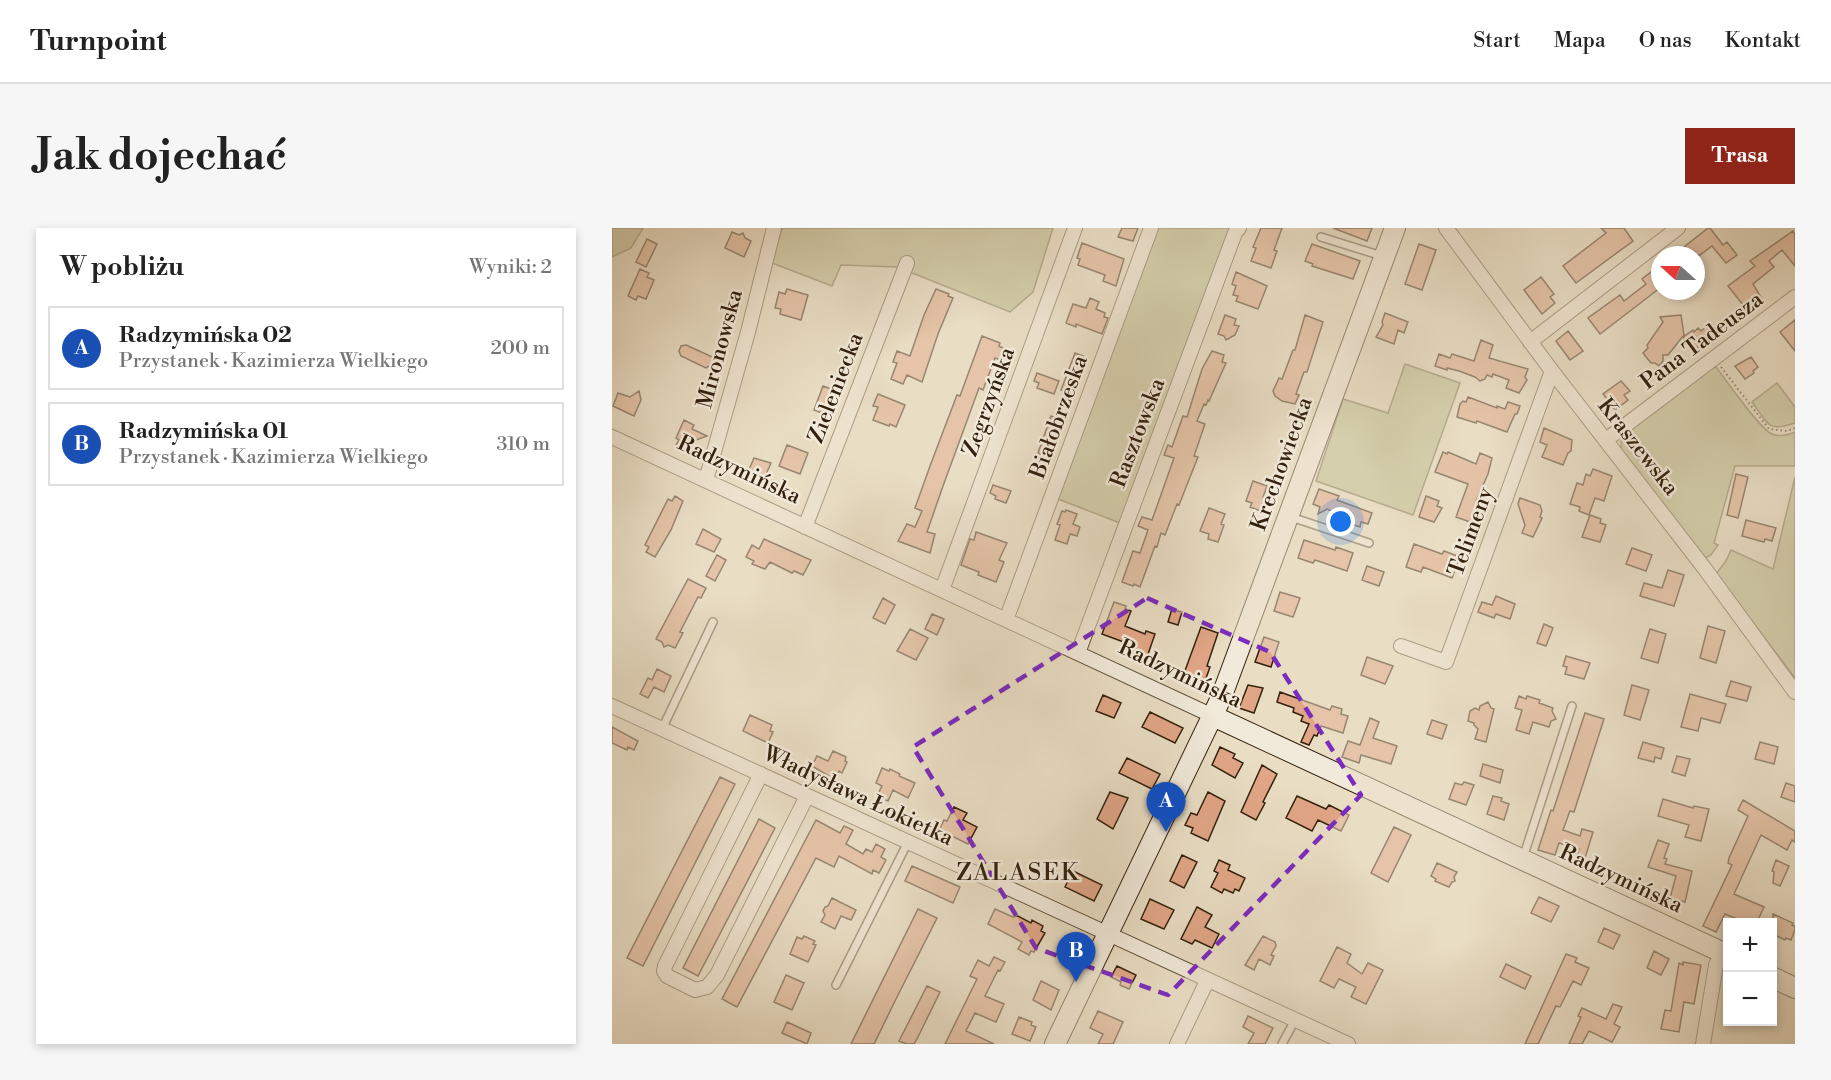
<!DOCTYPE html>
<html lang="pl">
<meta charset="utf-8">
<style>
:root{--surface:#fff;--page:#f6f6f6;--text:#222;--muted:#767676;--line:#e0e0e0;--accent:#8f2418}
body{margin:0;font-family:"Libre Bodoni",serif;background:var(--page);color:var(--text)}
.controls{position:absolute;right:18px;bottom:18px;display:grid;overflow:hidden;border-radius:0px;box-shadow:0 3px 9px #0003}
.controls button{width:54px;height:54px;display:grid;place-items:center;padding:0;border:0;border-bottom:2px solid var(--line);background:var(--surface);color:var(--text);font:30px sans-serif}
.compass{position:absolute;left:1039px;top:18px;width:54px;height:54px;border-radius:50%;background:var(--surface);box-shadow:0 3px 9px #0003;rotate:291deg}
.you{position:absolute;left:729px;top:294px;width:21px;height:21px;margin:-15px;border:4px solid #fff;border-radius:50%;background:#1a73e8;box-shadow:0 0 0 9px #1a73e833}
.badge{display:grid;place-items:center;width:39px;height:39px;border-radius:50%;background:var(--accent);color:#fff;font-size:20px;font-weight:700}
.pin{position:absolute;translate:-50% -50px;filter:drop-shadow(0 2px 3px #0008)}
.pin::after{content:'';position:absolute;top:32px;width:21px;height:18px;background:inherit;clip-path:polygon(0 0,100% 0,50% 100%)}
.list{margin:0;padding:0;list-style:none}
h2{display:flex;justify-content:space-between;align-items:center;height:78px;margin:0;padding:0 24px;font-size:26px}
h2 small{font-size:20px;font-weight:400;color:var(--muted)}
.list li{display:grid;grid-template-columns:39px 1fr auto;gap:18px;align-items:center;box-sizing:border-box;height:84px;margin:0 12px 12px;padding:0 12px;border:2px solid var(--line);border-radius:0px}
.list b{display:block;font-size:22px;white-space:nowrap}
.list p{margin:0;font-size:20px;white-space:nowrap;color:var(--muted)}
.list em{font-size:20px;font-style:normal;color:var(--muted)}
.map{position:relative;flex:none;width:1183px;height:816px;overflow:hidden;border-radius:0px}
header{display:flex;align-items:center;gap:36px;box-sizing:border-box;height:84px;padding:0 30px;background:var(--surface);border-bottom:2px solid var(--line)}
header strong{font-size:28px}
nav{display:flex;gap:33px;margin-inline-start:auto;font-size:21px}
.intro{display:flex;align-items:center;justify-content:space-between;box-sizing:border-box;height:144px;padding:0 36px}
h1{margin:0;font-size:42px}
.button{padding:15px 27px;border-radius:0px;background:var(--accent);color:#fff;font-size:21px;font-weight:700}
main{display:flex;gap:36px;padding:0 36px}
aside{flex:1;background:var(--surface);border-radius:0px;box-shadow:0 3px 9px #0003}
.map>svg:first-child{display:block}
.green{fill:#bdbf90;stroke:#78704e;stroke-width:1.5}
.building{fill:#e1a687;stroke:#34210d;stroke-width:1.5}
.lines{fill:none;stroke-linecap:round;stroke-linejoin:round}
.lane-casing{stroke:#61503b;stroke-width:10}
.street-casing{stroke:#61503b;stroke-width:16}
.secondary-casing{stroke:#34210d;stroke-width:22}
.path{stroke:#34210d;stroke-width:2;stroke-dasharray:1.5 3;stroke-linecap:butt}
.lane{stroke:#f1e9d9;stroke-width:7}
.street{stroke:#f1e9d9;stroke-width:14}
.secondary{stroke:#f1e9d9;stroke-width:20}
.marked{fill:none;stroke:#7b2cbf;stroke-width:4.5;stroke-dasharray:12 8;stroke-linejoin:round}
.labels{text-anchor:middle;dominant-baseline:central;stroke-width:5;stroke-linejoin:round;paint-order:stroke}
.street-label{font-size:22px;fill:#34210d;stroke:#f1e9d9}
.neighbourhood-label{font-size:24px;letter-spacing:1.5px;fill:#34210d;stroke:#f1e9d9}
</style>
<header>
<strong>Turnpoint</strong>
<nav><a>Start</a><a>Mapa</a><a>O nas</a><a>Kontakt</a></nav>
</header>
<div class="intro"><h1>Jak dojechać</h1><a class="button">Trasa</a></div>
<main>
<aside>
<h2>W pobliżu<small>Wyniki: 2</small></h2>
<ul class="list">
<li><span class="badge" style="background:#1a4fb4">A</span><div><b>Radzymińska 02</b><p>Przystanek · Kazimierza Wielkiego</p></div><em>200 m</em></li>
<li><span class="badge" style="background:#1a4fb4">B</span><div><b>Radzymińska 01</b><p>Przystanek · Kazimierza Wielkiego</p></div><em>310 m</em></li>
</ul>
</aside>
<div class="map">
<svg width="1183" height="816" viewBox="0 0 1183 816">
<rect width="100%" height="100%" fill="#e9ddc4"/>
<filter id="stains"><feTurbulence type="fractalNoise" baseFrequency=".00333" numOctaves="4"/><feColorMatrix values="0 0 0 0 .2 0 0 0 0 .09 0 0 0 0 .02 0 0 0 .5 -.17"/></filter>
<radialGradient id="worn" r=".72"><stop offset=".6" stop-color="#630" stop-opacity="0"/><stop offset="1" stop-color="#630" stop-opacity=".3"/></radialGradient>
<!-- green -->
<path class="green" d="M0,0H31L19,20L0,29Z
M170,0H441L421,64L398,84L285,39L229,37L220,58L160,35Z
M545,0H621L508,295L446,271Z
M793,136L848,155L801,287L704,253L731,171L776,185Z
M1103,138C1113,150 1148,202 1160,206C1166,209 1178,207 1183,204V238H1123L1102,315L1106,317L1099,327L1093,330L1009,221V213L1013,205Z
M1165,155L1183,179V195C1155,205 1156,195 1140,174Z
M1183,249V450L1104,346L1114,333L1119,322L1161,341Z"/>
<!-- building -->
<path class="building" d="M510,0H526L521,13L506,9Z
M649,0H670L662,22L665,23L659,40L639,33L644,20L641,19Z
M721,0H760L755,13Z
M989,0H1012L1021,13L964,55L951,38L994,5Z
M1096,0H1098L1111,17L1115,14L1125,27L1114,35L1100,18L1088,27H1062Z
M1181,3L1183,7V38L1170,22L1157,33L1162,39L1141,56L1150,71L1135,82L1116,58L1143,38L1138,33Z
M120,4L127,7L131,5L133,10L139,13L132,29L113,20Z
M35,11L45,16L34,39L24,34Z
M470,15L512,31L504,58L491,53L493,47L466,37L468,31L465,30Z
M700,16L748,33L741,51L700,38L701,36L693,33Z
M807,16L824,22L810,62L793,56Z
M1048,37V60L988,106L976,90L1008,67L1012,73L1034,56L1030,51Z
M28,41L37,45L35,49L42,52L34,71L26,68L24,72L16,68Z
M624,44L655,58L646,81L624,73L626,68L621,67L624,58L620,56Z
M929,49L942,66L938,69L943,75L930,86L912,62Z
M175,61L196,67L189,92L168,86L169,81L163,80L167,64L173,66Z
M324,61L337,66L336,68L341,70L326,106L310,154L295,147L291,156L279,151L285,135L281,134L285,123L298,128L312,87Z
M478,70L487,74L484,81L493,85L492,89L496,90L490,106L464,96V99L454,95L461,76L474,80Z
M773,85L796,94L792,105L786,102L782,116L764,109L771,97L770,94Z
M613,87L624,91L622,97L627,98L623,107L614,112L612,108L606,106Z
M693,87L711,94L695,144H692L684,166L687,167L683,176L670,173L663,168L661,163L667,150L670,151L681,122H683Z
M1069,87L1072,107L1056,127H1051V133L1047,138L1043,135H1039L1031,125L1036,120L1035,117L1051,94L1048,89Z
M1183,92V123L1168,104Z
M1094,99L1101,108L1087,120L1086,119L1081,122L1071,109L1081,102L1082,104L1086,100L1089,103Z
M956,103L971,123L958,132L944,113Z
M370,108L388,115L387,118L393,121L389,132L383,130L371,162L367,160L331,258L315,304L323,306L318,325L286,313L295,296L303,299L310,283L303,280L318,238L345,167L348,168Z
M869,112L881,117L877,130L916,141L913,149L915,152L907,165L894,160L897,152L881,146L880,149L875,147L873,151L868,153L863,149L847,143L835,140V142L823,138L827,126L838,130L840,126L862,133Z
M74,117L107,132L94,140L69,128L67,123L69,118Z
M600,123L612,127L610,134L614,135L597,173L596,172L594,177L592,176L585,193L593,196L582,228L586,229L567,277L565,276L553,307L549,305L545,319L543,318L528,359L522,356L521,358L510,354L521,323L528,325L536,302L526,298L530,289L540,292L562,230L552,227L556,217L560,219L571,188L575,189L590,141Z
M463,125L476,130L462,167L449,162Z
M1139,129L1146,139L1141,143L1142,145L1133,151L1123,138Z
M425,145L447,153L442,166L425,160L427,155L422,153Z
M1009,153L1018,163L1012,167L1016,172L1003,182L991,166Z
M211,158L224,163L222,169L224,170L218,188L202,182Z
M27,163L29,172L22,188L1,178L6,165L18,169Z
M266,166L293,177L284,199L278,196L277,198L261,192L266,179L261,178Z
M856,169L885,180V178L893,181L896,174L908,178L905,186H903L895,204L865,193L864,195L845,189L848,176L851,173L854,174Z
M439,188L453,193L439,230L426,225Z
M72,192L82,197L80,201L95,208L84,212L82,214L79,213L75,222L64,217L67,212L64,210Z
M932,200L960,212L959,223L956,225L951,237L930,229L935,217L928,214Z
M175,217L196,225L188,246L167,238Z
M831,224L835,226L836,224L864,236L868,225L880,230L876,246L864,273L869,275L861,295L844,289L856,256L823,244Z
M142,230L159,235L151,253L135,246Z
M981,241L1000,248L992,273L983,270L977,287L967,283L968,279L958,276L965,255L971,257L974,246L978,248Z
M1124,246L1136,249L1126,290L1115,287Z
M641,253L655,258L651,269L656,271L651,284L638,279L640,275L634,273Z
M381,257L399,263L394,275L383,271L384,268L378,265Z
M707,261L727,268L725,272L760,285L756,296L749,294L748,299L739,296L740,292L715,281L706,286L708,279L701,276Z
M63,268L71,273L59,302L43,329L34,324L37,319L33,317L56,271L60,273Z
M814,268L827,273L825,278L830,280L822,294L807,289Z
M908,270L928,277L930,283L928,289L930,290L921,309L910,305L913,297L906,276Z
M597,280L613,286L609,296L612,297L606,314L596,311L597,306L588,303Z
M454,282L465,286L461,296L468,299L465,308L458,306L455,316L443,312L448,297L445,296L450,283L453,284Z
M978,287L989,291L988,295L994,297L988,314L970,309Z
M1134,292L1164,300L1160,313L1153,311L1152,314L1130,308Z
M91,301L109,311L102,324L84,316Z
M364,304L395,315L387,332L392,334L384,354L366,347L367,344L349,337L358,311L362,312Z
M152,311L199,332L191,347L182,343L180,345L158,334L153,341L140,336L142,333L134,329L140,317L147,321Z
M692,312L723,322L724,319L741,325L735,343L703,332L701,335L686,330Z
M802,316L830,326L832,323L848,329L840,350L811,339L809,344L794,339Z
M1020,320L1040,327L1034,343L1014,336Z
M105,327L114,332L103,353L94,348Z
M755,338L772,344L767,358L750,352Z
M1056,342L1072,347L1062,378L1028,368L1032,355L1050,360Z
M76,351L94,360L89,370L86,369L68,404L71,405L63,420L56,417L52,419L50,414L44,411Z
M668,364L688,370L681,389L662,383Z
M884,368L903,376L898,391L884,386L882,390L866,384L870,374L880,377Z
M271,370L283,377L273,396L261,390Z
M502,374L514,378L513,381L519,383L513,398L533,406L534,403L543,406L535,429L514,424L517,416L490,406Z
M560,381L570,384L566,397L556,394Z
M320,386L332,391L325,407L313,401Z
M932,396L941,400L934,418L925,415Z
M1096,398L1113,403L1104,435L1088,430Z
M589,399L606,405L595,438L598,439L592,456L571,448Z
M298,401L316,410L304,432L285,423Z
M1038,401L1054,406L1046,435L1029,430Z
M652,409L667,414L659,439L643,434Z
M954,428L978,435L972,451L953,446L955,439L951,438Z
M755,429L781,438L773,456L749,447Z
M45,441L59,448L52,464L42,459L36,470L28,466L36,450L40,452Z
M1119,453L1139,459L1135,473L1114,468Z
M636,457L651,460L642,485L627,480Z
M1020,457L1037,462L1028,492L1012,487Z
M668,464L718,482L720,478L730,481L729,486L736,488L731,505L709,498L705,508L702,507L697,517L689,514L697,496L689,493L691,488L681,484L682,480L665,474Z
M1078,466L1114,476L1108,495L1089,490L1086,503L1069,499Z
M491,467L509,475L502,490L484,483Z
M907,468L914,471L915,468L928,472L927,475L941,480L940,483L944,491L939,493L937,499L921,494L917,506L904,502L910,482L903,480Z
M876,474L879,480L882,481L874,514L863,511L866,501L862,497V495L856,493L858,483L863,480L867,482L868,478Z
M538,484L571,500L563,515L530,499Z
M973,485L992,491L962,584L958,583L951,602L968,608L970,601L981,604L970,640L962,637L967,621L947,615L943,627L926,622L939,582L941,583Z
M138,487L160,497L158,503L161,504L156,515L131,503Z
M758,490L767,494L761,510L785,518L779,536L749,527L747,535L730,529L736,513L748,517Z
M820,492L835,497L830,511L815,506Z
M0,499L26,513L22,522L16,519L15,522L0,515Z
M1031,514L1052,520L1049,531L1043,529L1042,534L1026,530Z
M1148,514L1166,519L1162,536L1143,531Z
M608,519L623,526L621,530L631,535L623,550L600,537Z
M221,523L234,529L233,533L235,534L230,545L227,543L223,552L200,538L205,528L216,533Z
M1065,528L1078,531L1073,548L1060,544Z
M515,530L548,546L540,561L507,545Z
M871,536L891,542L888,555L868,548Z
M650,537L665,546L651,574L653,575L644,592L629,584Z
M270,540L277,543L278,541L288,546L287,548L303,555L296,570L281,562L276,573L265,568L270,558L264,555Z
M108,549L123,556L31,738L15,730Z
M852,554L862,557L854,577L837,571L843,555L850,557Z
M1174,555L1183,558V574L1169,569Z
M498,564L516,570L501,601L485,591Z
M596,564L613,573L596,613L579,605L581,600L573,597L579,585L585,587Z
M685,568L714,581L717,577L737,587L729,603L706,592L700,603L674,590Z
M881,568L890,570L889,573L897,576L892,592L875,586Z
M1051,571L1081,580L1082,578L1097,581L1089,613L1073,609L1077,597L1046,588Z
M1131,572L1183,603V614L1180,612L1175,622L1149,607L1122,666L1152,679L1145,694H1132L1113,686L1104,704L1091,698L1120,637L1116,635L1117,630L1136,588L1126,582Z
M342,579L355,585L351,592L365,599L356,616L327,602L332,592L335,593Z
M147,591L163,600L86,748L71,740Z
M204,592L228,605L232,598L241,602L234,616L251,626L254,621L260,624L264,616L273,621L269,629L274,632L267,645L261,642L260,646L227,628L222,639L204,630L125,779L110,771Z
M782,599L799,607L776,654L759,645Z
M1046,612L1057,616L1052,630L1055,631L1053,636L1080,643L1073,674L1058,670L1064,648L1036,639Z
M570,627L585,634L572,660L558,653Z
M607,632L618,637L616,642L633,650L627,663L623,661L621,665L612,661L610,665L599,659L606,645L602,643Z
M1164,632L1177,638L1168,658L1161,655L1162,644L1160,643Z
M825,635L845,644L842,649L843,653L840,654L837,659L823,653L824,651L819,648Z
M300,638L348,659L341,675L293,653Z
M461,643L490,657L482,673L453,659Z
M927,669L947,678L939,694L919,685Z
M220,670L244,682L239,692L229,688L223,701L209,694L213,687L211,683L213,679L216,678Z
M538,671L562,682L552,701L529,691Z
M585,679L600,687L593,699L607,706L600,720L583,712L580,716L569,711Z
M306,681L325,690L285,769L262,816H239Z
M383,681L401,689L406,688L419,695L420,692L431,698L429,703L433,705L422,724L419,723L417,727L406,721L410,714L376,696Z
M1161,686L1181,695L1180,697L1183,698V702L1179,712L1174,710L1173,712L1161,706Z
M992,700L1008,707L1001,721L986,714Z
M192,708L203,713L201,716L204,717L196,734L178,726L185,709L190,711Z
M651,708L663,714L664,718L659,727L662,728L658,737L647,731L642,742L633,737Z
M725,719L739,726L735,735L750,746L756,735L771,742L754,776L739,769L744,759L727,751L722,760L708,753Z
M1042,723L1057,731L1049,747L1035,740Z
M954,726L965,730L963,734L977,740L969,757L961,753L948,779L944,778L926,816H913Z
M382,729L393,734L388,743L386,742L373,768L392,776L384,794L363,785L354,803L382,816H333L365,751L358,748L366,732L377,738Z
M1071,734L1089,737L1082,776L1072,774L1067,804L1049,801L1053,782L1059,783L1067,735L1071,737Z
M894,736L919,748L913,761L888,749Z
M505,738L524,747L517,761L508,757L509,754L499,749Z
M174,747L192,755L180,782L162,774Z
M429,753L447,762L439,782L421,772Z
M315,758L328,764L305,811L302,816H295L287,813Z
M1001,776L1010,779L1002,796L1008,799L1000,814L977,803L970,816H957L969,789L966,788L970,780L994,791Z
M486,783L511,794L501,816H486L491,806L478,800Z
M636,788L661,800L653,816H636L642,805L631,799Z
M407,789L420,794L419,797L424,799L418,813L400,806Z
M175,794L199,805L195,816L170,805Z"/>
<g class="lines">
<!-- lane casing -->
<g class="lane-casing">
<path id="lane" d="M709,9L770,28
M679,289L757,315
M50,501L101,394
M911,630L960,478
M224,757L296,614
M670,816L683,792"/>
</g>
<!-- street casing -->
<g class="street-casing">
<path id="street" d="M834,0L940,143L1093,341L1183,464
M918,114L1066,0
M0,209L601,488
M994,212L1183,69
M94,252L136,104L162,0
M193,299L295,35
M330,362L463,0
M394,392L539,0
M789,418L834,434L940,143
M466,425L623,5L627,0
M0,478L736,816
M149,546L53,738L52,743L55,748L83,762L95,759L105,747L195,568
M565,816L595,753
M1091,816L1104,737L1110,725"/>
</g>
<!-- secondary casing -->
<g class="secondary-casing">
<path id="secondary" d="M601,488L1116,727
M1160,749L1183,760
M443,816L609,470L783,0"/>
</g>
<!-- path -->
<path class="path" d="M1109,139L1157,201L1175,203L1183,200"/>
<!-- lane -->
<use href="#lane" class="lane"/>
<!-- street -->
<use href="#street" class="street"/>
<!-- secondary -->
<use href="#secondary" class="secondary"/>
</g>
<!-- marked area -->
<path d="M0 0H1183V816H0ZM535,370L658,424L749,567L556,767L424,720L301,519Z" fill="#e9ddc4" fill-opacity=".55" fill-rule="evenodd"/>
<path class="marked" d="M535,370L658,424L749,567L556,767L424,720L301,519Z"/>
<g class="labels">
<!-- street labels -->
<g class="street-label">
<text transform="translate(1090 113) rotate(-37)">Pana Tadeusza</text>
<text transform="translate(108 121) rotate(-75)">Mironowska</text>
<text transform="translate(224 160) rotate(-69)">Zieleniecka</text>
<text transform="translate(377 174) rotate(-70)">Zegrzyńska</text>
<text transform="translate(447 189) rotate(-70)">Białobrzeska</text>
<text transform="translate(526 205) rotate(-69)">Rasztowska</text>
<text transform="translate(1026 219) rotate(52)">Kraszewska</text>
<text transform="translate(670 236) rotate(-70)">Krechowiecka</text>
<text transform="translate(127 242) rotate(25)">Radzymińska</text>
<text transform="translate(859 304) rotate(-70)">Telimeny</text>
<text transform="translate(568 446) rotate(25)">Radzymińska</text>
<text transform="translate(246 568) rotate(25)">Władysława Łokietka</text>
<text transform="translate(1009 651) rotate(25)">Radzymińska</text>
</g>
<!-- neighbourhood labels -->
<g class="neighbourhood-label">
<text x="406" y="645">ZALASEK</text>
</g>
</g>
<rect width="100%" height="100%" filter="url(#stains)"/>
<rect width="100%" height="100%" fill="url(#worn)"/>
</svg>
<div class="controls">
<button>+</button>
<button>−</button>
</div>
<svg class="compass" viewBox="-18 -18 36 36"><path d="M0-13l5 13h-10z" fill="#e53935"/><path d="M0 13l5-13h-10z" fill="#767676"/></svg>
<div class="you"></div>
<div class="pin badge" style="left:554px;top:604px;background:#1a4fb4">A</div>
<div class="pin badge" style="left:464px;top:754px;background:#1a4fb4">B</div>
</div>
</main>
